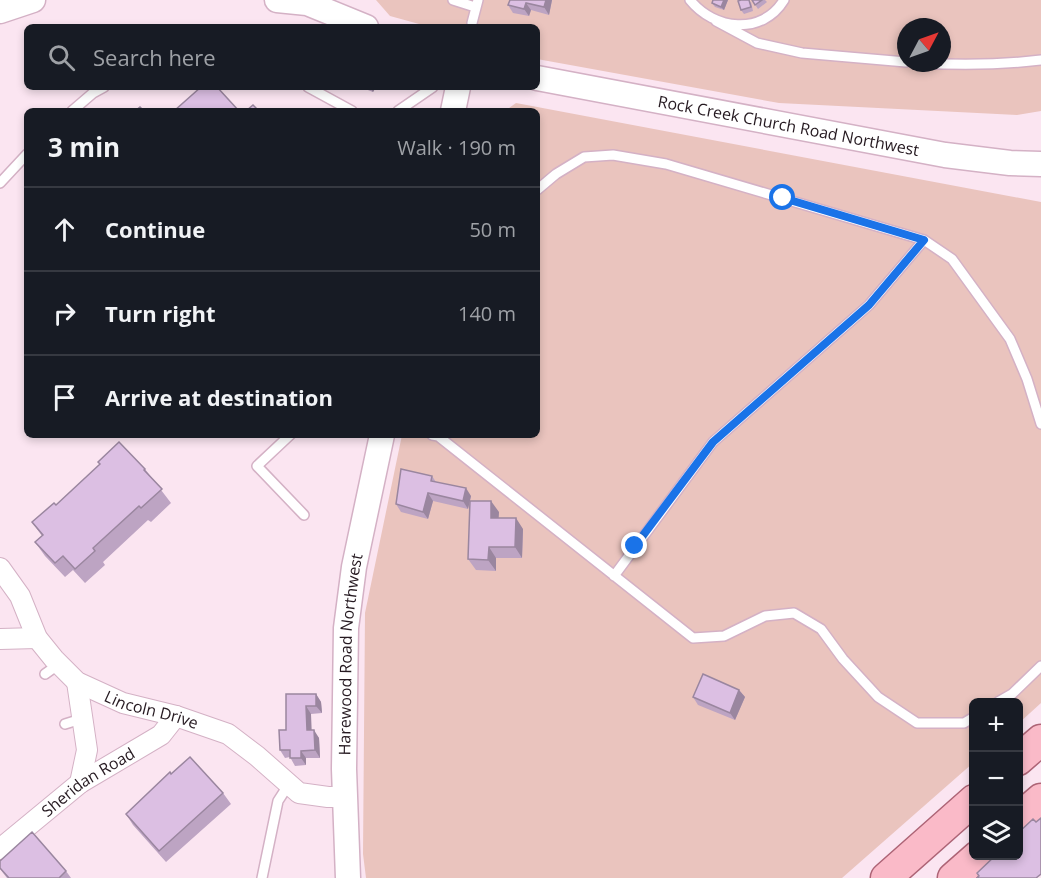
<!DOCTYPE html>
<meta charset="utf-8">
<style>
:root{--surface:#171b24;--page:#242831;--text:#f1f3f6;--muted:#9ea1a6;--line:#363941}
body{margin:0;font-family:"Open Sans",sans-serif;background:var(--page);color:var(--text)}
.controls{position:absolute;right:18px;bottom:18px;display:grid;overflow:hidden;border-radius:9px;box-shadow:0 3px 9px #0003}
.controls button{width:54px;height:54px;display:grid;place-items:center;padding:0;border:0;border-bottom:2px solid var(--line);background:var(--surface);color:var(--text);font:30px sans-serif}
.compass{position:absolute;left:897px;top:18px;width:54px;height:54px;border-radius:50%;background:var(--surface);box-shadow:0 3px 9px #0003;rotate:49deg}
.stop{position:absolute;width:18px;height:18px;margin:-14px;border:4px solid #1a73e8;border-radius:50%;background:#fff}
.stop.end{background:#1a73e8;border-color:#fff;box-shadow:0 2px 6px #0008}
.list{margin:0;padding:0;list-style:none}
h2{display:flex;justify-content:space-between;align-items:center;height:78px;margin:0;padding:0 24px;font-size:26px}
h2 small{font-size:20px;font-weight:400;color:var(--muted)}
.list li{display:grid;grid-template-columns:39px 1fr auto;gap:18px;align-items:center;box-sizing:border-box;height:84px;padding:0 24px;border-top:2px solid var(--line)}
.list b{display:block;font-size:22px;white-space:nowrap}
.list em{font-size:20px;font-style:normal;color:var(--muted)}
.icon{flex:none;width:33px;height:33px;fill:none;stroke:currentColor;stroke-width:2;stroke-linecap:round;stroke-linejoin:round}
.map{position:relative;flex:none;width:1041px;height:878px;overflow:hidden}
.search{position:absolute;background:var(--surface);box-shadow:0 3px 9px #0003;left:24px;top:24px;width:516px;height:66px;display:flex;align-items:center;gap:15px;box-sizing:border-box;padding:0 21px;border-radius:9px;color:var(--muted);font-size:22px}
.panel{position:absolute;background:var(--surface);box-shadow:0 3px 9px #0003;left:24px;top:108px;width:516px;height:330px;border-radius:9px}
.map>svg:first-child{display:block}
.green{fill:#eac4be;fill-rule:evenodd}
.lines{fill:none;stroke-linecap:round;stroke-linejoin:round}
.service-casing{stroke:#d4b1c5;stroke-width:12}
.minor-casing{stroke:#d4b1c5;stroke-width:22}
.tertiary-casing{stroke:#d4b1c5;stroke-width:27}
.primary-casing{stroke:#ad6476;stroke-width:33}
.service{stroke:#fff;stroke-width:9}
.minor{stroke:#fff;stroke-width:20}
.tertiary{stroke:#fff;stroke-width:24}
.primary{stroke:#fabac8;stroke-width:30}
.wall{fill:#bda4c3}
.shaded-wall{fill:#9a869f}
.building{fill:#dcbfe3;stroke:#9a869f;stroke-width:1.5}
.route{stroke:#1a73e8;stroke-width:8}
.labels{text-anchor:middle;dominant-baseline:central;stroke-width:4.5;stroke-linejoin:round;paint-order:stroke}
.street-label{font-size:16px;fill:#251920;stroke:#fef7fb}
</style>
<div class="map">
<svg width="1041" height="878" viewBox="0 0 1041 878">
<rect width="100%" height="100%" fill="#fbe5f1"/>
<!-- green -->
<path class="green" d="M376,0H1041V111L1017,115L779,103L537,59V27H430L390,16ZM906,27H942V63H906Z
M516,103L1041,202V703L1019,723L1018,702H974L973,763L842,878H366L363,854L365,613L402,435H537V111H505Z"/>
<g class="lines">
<!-- service casing -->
<g class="service-casing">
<path id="service" d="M453,0L475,7
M690,0C714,30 762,36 784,0
M716,21L757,43L802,53L906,62
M472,23L478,0
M919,63C960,65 1001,65 1041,60
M308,87L352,111
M72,111L93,93L104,87
M398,111L433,87
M0,183L27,154
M537,190L556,174L584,157L613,155L666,164L924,240L952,259L1010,339L1027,379L1041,424
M290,435L257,466L304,515
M432,435L438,436L693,638L724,636L765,616L794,613L821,629L843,659L878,697L917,723H964L974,717
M614,576L713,442L869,305L924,240
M45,674L59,664
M998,702L1012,694L1041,666
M65,724L81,719
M262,878L278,801L289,784"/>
</g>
<!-- minor casing -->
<g class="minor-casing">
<g id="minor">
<path id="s1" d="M0,568L20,596L37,638L54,659L77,682L123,703L176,716L228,734L257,756L299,793L328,797H344"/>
<path d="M0,639L37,638"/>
<path d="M77,682L87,750L80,783"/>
<path id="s2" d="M0,849L80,783L161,735L176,716"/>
</g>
</g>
<!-- tertiary casing -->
<g class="tertiary-casing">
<g id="tertiary">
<path d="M277,0L307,3L366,27"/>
<path d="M0,11L33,0"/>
<path id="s3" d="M537,78L945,155L1010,163L1041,164"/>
<path d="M453,111L458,87"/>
<path id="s4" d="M348,878L344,769L346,628L354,567L382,435"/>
</g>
</g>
<!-- primary casing -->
<g class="primary-casing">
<path id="primary" d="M1018,760L1041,740
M1018,819L1041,799
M886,878L974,800
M953,878L978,856"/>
</g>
<!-- service -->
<use href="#service" class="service"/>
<!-- minor -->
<use href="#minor" class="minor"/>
<!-- tertiary -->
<use href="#tertiary" class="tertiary"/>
<!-- primary -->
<use href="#primary" class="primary"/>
</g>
<!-- wall -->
<path class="wall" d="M552,0L549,15L531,10L529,16L513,13L508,5Z
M713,0H728L724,10L715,7L712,3Z
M752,0H765L767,2L758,9Z
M751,2L753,11L744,14L741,10Z
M360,87H376L373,92Z
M145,469L171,503L151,522L148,520L103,562L105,565L85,583L73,570L65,577L45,556L35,542L42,536L32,522L56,505Z
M432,476L436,482L471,496L468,509L433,501L428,519L401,512L396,504Z
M499,512L498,518L523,529L522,558H496V571L476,570L468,559Z
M739,690L745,697L735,720L698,705L693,697Z
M316,694L321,702L322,713L311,714V730L319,738L320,758H306V765L295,766L290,757L285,758L280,750L286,730Z
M171,774L223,793L231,804L166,862L133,825L126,814Z
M0,861L66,871L71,878H7L0,869Z"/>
<!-- shaded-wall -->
<path class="shaded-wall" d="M546,0H552L549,15L544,7Z
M724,0H728L724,10L721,7Z
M526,3L531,10L529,16L524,9Z
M372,87H376L373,92L371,89Z
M466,488L471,496L468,509L463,501Z
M428,493L433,501L428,519L423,512Z
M491,501L499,512L498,528L491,518Z
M516,518L523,529L522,558L515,547Z
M489,547L496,558V571L488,560Z
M739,690L745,697L735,720L730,713Z
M316,694L321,702L322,713L316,706Z
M306,706L311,714L312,738L307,730Z
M314,730L319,738L320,758L315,750Z
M301,751L306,758V765L301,758Z"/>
<!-- building -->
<path class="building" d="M510,0H546L544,7L526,3L524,9L508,5Z
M713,0H724L721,7L712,3Z
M741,0H749L751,7L741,10L738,1Z
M752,0H762L755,5Z
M201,87H217L239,111H174Z
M253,105L259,111H246Z
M140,107L144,111H135Z
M119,442L145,469L144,470L162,489L141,508L139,506L93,548L95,551L75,569L63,556L55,563L35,542L43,535L32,522L54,503L56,505L100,464L98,462Z
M401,469L432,476L431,481L466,488L463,501L428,493L423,512L396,504Z
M470,501H491V518H516L515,547H489L488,560L468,559Z
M703,674L739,690L730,713L693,697Z
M286,694H316V706H306L307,730H314L315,750L301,751V758H290V750H280L279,730H286Z
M190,757L223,793L159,851L126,814L170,772L171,774Z
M1041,818V874L1036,878H977L979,876L977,873L996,855H1018V833L1033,819L1036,822Z
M32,832L66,871L59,878H9L0,868V861Z"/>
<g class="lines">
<!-- route -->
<path class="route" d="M635,546L713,442L869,305L924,240L783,198"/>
</g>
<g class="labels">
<!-- street labels -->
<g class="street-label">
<text stroke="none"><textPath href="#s3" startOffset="256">Rock Creek Church Road Northwest</textPath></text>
<text stroke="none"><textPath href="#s4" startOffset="224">Harewood Road Northwest</textPath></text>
<text stroke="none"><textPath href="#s1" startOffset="219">Lincoln Drive</textPath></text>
<text stroke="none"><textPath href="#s2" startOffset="111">Sheridan Road</textPath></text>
</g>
</g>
</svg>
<div class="controls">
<button>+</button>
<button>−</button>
<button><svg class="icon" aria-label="layers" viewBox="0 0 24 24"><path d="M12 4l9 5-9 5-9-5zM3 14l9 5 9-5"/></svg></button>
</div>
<svg class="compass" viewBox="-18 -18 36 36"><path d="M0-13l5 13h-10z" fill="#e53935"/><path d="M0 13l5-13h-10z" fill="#9ea1a6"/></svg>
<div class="stop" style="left:783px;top:198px"></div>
<div class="stop end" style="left:635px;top:546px"></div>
<div class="search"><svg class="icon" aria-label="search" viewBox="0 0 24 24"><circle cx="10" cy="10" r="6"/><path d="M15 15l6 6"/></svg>Search here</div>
<section class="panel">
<h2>3 min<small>Walk · 190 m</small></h2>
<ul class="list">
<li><svg class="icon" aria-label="ahead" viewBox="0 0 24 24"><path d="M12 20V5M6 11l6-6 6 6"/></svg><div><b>Continue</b></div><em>50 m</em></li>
<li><svg class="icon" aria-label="right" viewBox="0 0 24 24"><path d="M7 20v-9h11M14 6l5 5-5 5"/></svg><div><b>Turn right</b></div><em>140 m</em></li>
<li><svg class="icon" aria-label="arrive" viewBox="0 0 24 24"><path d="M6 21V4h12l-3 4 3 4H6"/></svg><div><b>Arrive at destination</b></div></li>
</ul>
</section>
</div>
